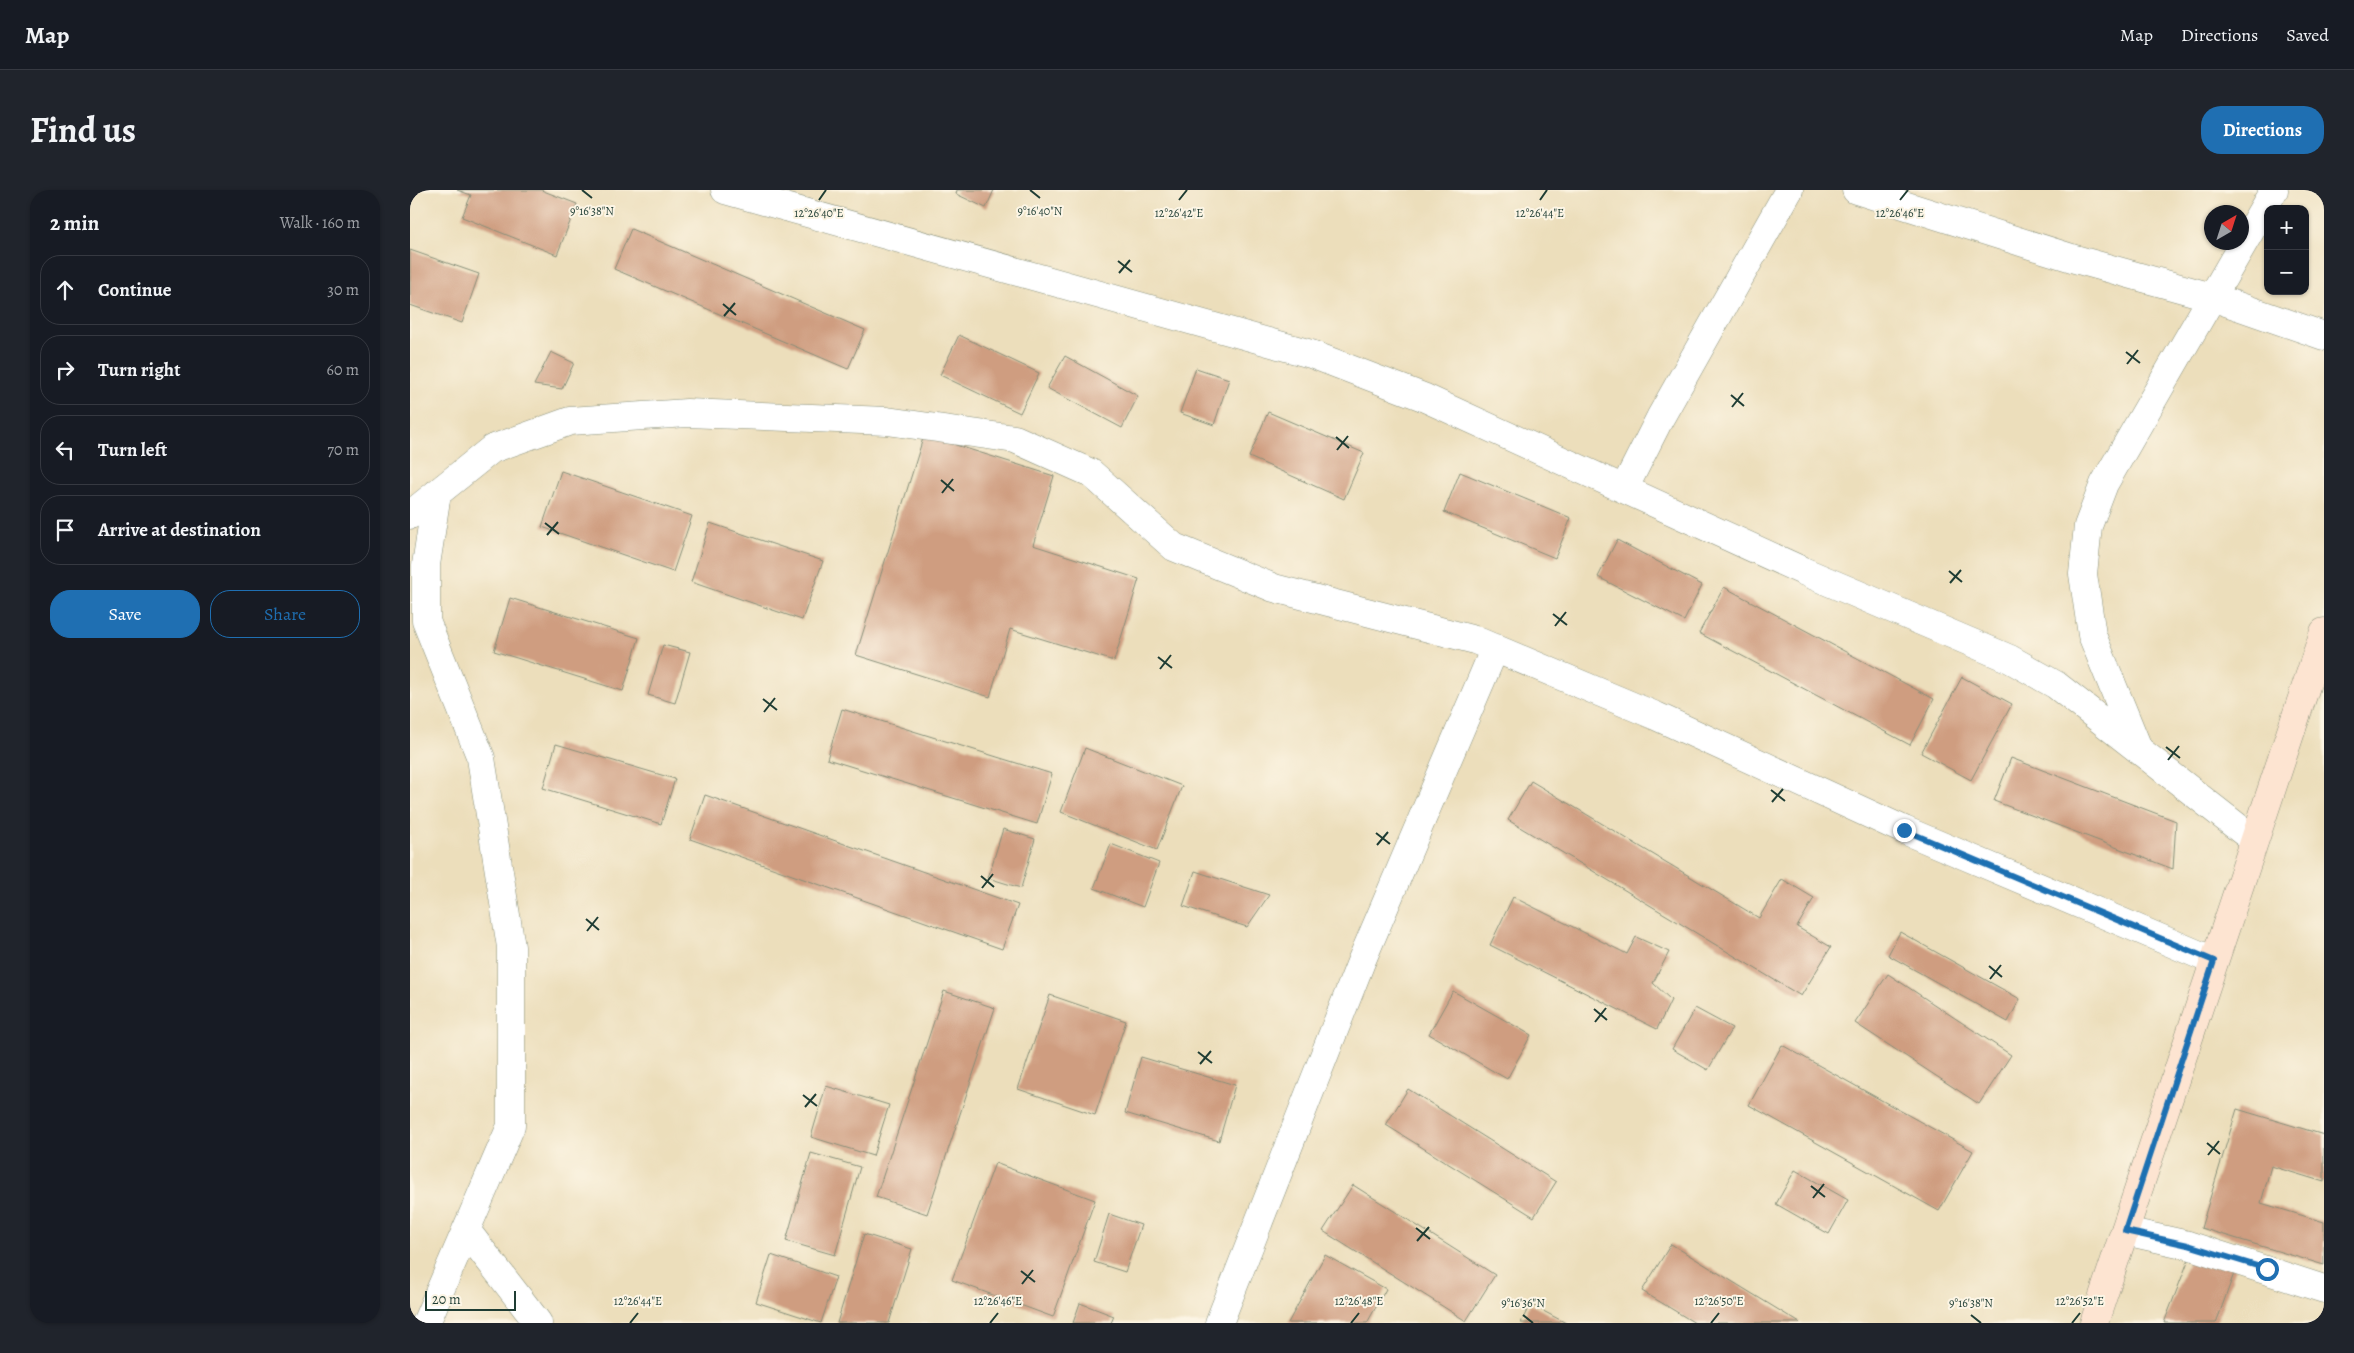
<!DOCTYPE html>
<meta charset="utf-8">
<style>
:root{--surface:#171b24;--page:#20242c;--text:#f1f3f6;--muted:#9ea1a6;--line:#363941;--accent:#1f6fb2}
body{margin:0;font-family:Alegreya,serif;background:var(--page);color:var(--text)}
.controls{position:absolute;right:15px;top:15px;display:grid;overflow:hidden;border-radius:10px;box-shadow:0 1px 4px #0004}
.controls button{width:45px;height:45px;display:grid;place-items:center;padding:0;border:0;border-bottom:1px solid var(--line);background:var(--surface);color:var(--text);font:25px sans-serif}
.compass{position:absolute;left:1794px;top:15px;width:45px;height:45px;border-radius:50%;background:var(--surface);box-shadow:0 1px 4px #0004;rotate:39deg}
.scale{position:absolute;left:15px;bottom:12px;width:91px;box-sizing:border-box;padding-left:5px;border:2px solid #1f3d34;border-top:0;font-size:14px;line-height:18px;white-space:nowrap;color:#1f3d34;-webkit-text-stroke:4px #fcf5e5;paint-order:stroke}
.stop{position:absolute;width:15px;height:15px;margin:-11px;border:4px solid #1f6fb2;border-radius:50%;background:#fff}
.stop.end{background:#1f6fb2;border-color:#fff;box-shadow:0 1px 5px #0008}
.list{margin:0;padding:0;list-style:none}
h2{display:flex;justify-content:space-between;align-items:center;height:65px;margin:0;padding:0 20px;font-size:21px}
h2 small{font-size:16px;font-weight:400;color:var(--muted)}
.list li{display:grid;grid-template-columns:32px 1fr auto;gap:15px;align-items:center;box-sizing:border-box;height:70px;margin:0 10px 10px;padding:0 10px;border:1px solid var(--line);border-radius:20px}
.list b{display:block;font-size:19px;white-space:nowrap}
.list em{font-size:16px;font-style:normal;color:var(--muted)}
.actions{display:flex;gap:10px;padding:15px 20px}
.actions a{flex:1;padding:11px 0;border:1px solid var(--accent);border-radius:20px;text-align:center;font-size:18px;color:var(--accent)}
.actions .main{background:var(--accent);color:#fff}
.icon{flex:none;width:28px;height:28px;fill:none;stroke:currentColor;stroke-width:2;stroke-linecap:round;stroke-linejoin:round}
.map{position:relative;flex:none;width:1914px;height:1133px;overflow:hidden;border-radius:20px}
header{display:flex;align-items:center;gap:30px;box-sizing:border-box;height:70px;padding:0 25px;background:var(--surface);border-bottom:1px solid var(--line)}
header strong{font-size:24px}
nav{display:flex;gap:28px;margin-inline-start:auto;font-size:18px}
.intro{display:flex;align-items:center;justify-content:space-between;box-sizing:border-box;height:120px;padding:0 30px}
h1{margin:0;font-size:35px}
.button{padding:12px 22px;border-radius:20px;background:var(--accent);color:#fff;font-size:18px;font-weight:700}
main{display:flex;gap:30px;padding:0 30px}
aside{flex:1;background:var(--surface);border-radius:20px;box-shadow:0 1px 4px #0004}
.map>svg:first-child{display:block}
.building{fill:#cf9d80}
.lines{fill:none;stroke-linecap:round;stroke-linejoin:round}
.street-casing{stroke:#868e78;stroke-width:29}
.secondary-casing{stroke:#868e78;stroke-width:29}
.street{stroke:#fff;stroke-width:28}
.secondary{stroke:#fde4d1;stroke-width:28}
.route{stroke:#1f6fb2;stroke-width:6}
.ticks{fill:none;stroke:#1f3d34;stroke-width:2}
.ticks-label{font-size:12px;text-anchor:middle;fill:#1f3d34;stroke:#fcf5e5;stroke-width:4;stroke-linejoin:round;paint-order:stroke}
</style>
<header>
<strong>Map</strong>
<nav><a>Map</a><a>Directions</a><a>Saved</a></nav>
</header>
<div class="intro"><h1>Find us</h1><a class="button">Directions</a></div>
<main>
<aside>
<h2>2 min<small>Walk · 160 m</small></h2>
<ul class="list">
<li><svg class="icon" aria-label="ahead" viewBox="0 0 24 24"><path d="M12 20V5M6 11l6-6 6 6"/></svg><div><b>Continue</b></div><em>30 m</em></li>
<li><svg class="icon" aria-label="right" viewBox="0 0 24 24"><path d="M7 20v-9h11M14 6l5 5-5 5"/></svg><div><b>Turn right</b></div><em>60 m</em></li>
<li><svg class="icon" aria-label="left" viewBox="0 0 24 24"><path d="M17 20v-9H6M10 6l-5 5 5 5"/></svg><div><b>Turn left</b></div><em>70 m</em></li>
<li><svg class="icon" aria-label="arrive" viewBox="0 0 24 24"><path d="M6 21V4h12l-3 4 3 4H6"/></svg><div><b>Arrive at destination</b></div></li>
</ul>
<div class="actions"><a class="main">Save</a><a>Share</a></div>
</aside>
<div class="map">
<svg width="1914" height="1133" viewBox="0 0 1914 1133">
<rect width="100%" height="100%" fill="#fcf5e5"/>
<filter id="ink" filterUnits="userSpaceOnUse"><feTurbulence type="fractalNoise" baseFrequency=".02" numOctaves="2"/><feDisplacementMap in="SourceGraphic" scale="10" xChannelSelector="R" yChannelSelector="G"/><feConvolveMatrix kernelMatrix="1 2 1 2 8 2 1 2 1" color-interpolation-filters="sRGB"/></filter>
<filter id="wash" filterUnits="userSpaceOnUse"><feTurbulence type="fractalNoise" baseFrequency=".0096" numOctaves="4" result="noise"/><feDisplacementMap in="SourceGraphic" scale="20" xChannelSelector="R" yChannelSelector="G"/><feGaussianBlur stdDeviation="1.12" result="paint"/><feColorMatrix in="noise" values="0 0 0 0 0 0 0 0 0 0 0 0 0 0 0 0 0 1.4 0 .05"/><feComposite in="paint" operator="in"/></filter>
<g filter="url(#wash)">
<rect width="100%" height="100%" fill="#ecdebb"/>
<g id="blocks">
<!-- building -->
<path class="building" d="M47,0H131L167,14L147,65L52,27L61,5Z
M547,0H584L576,18L546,4Z
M221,39L455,140L438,179L204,79Z
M0,60L69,84L52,133L0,115Z
M549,145L629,183L610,223L530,185Z
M141,162L164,173L152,199L124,195Z
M655,166L728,206L712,238L637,198Z
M786,178L819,189L804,235L770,223Z
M858,222L954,263L934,309L839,267Z
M514,245L644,286L623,355L729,389L704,471L600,439L580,507L446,465Z
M151,281L282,326L263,382L132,337Z
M1050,282L1161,328L1145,368L1034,322Z
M300,333L413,371L392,430L281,392Z
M1207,350L1292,395L1274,431L1188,387Z
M1314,397L1524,509L1500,555L1289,443Z
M100,408L229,448L213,501L84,461Z
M253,455L280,462L265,513L238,505Z
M1552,487L1602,514L1561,590L1511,563Z
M432,519L642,584L627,634L417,569Z
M146,554L265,589L251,634L133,598Z
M675,558L772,596L747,660L651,622Z
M1601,568L1766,631L1763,679L1584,611Z
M1121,591L1349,728L1372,689L1404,708L1387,737L1421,757L1391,806L1098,630Z
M295,605L608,715L592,759L280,649Z
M593,639L625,649L611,698L578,688Z
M701,654L749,673L733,717L684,698Z
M785,681L859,705L837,737L773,716Z
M1103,707L1217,764L1226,747L1259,762L1243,793L1261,810L1247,839L1080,755Z
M1490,742L1610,809L1598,832L1478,765Z
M1478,784L1601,865L1569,914L1445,833Z
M534,801L585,818L517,1024L466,1007Z
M1043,801L1121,845L1097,889L1019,844Z
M640,805L716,831L685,925L608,899Z
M1285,818L1322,838L1298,880L1262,859Z
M1372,855L1563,961L1529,1021L1339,915Z
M731,867L825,895L809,951L715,923Z
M416,896L479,915L463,966L401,947Z
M998,899L1146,992L1124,1027L976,935Z
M1827,919L1914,945V992L1861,976L1851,1013L1914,1032V1075L1791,1038Z
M401,963L450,977L425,1065L376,1051Z
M585,973L685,1010L643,1127L542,1090Z
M1385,980L1438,1010L1419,1044L1366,1014Z
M943,995L1085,1085L1056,1131L913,1041Z
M699,1024L731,1035L715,1082L684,1072Z
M454,1044L502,1059L479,1133H427Z
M1261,1054L1390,1133H1285L1232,1101Z
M1782,1061L1826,1078L1806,1133H1754Z
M361,1065L426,1087L411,1133L346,1112Z
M915,1065L976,1099L957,1133H878Z
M670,1113L704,1126L701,1133H663Z
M1120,1114L1156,1133H1111Z"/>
</g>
</g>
<g filter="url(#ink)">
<use href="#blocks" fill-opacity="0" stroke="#868e78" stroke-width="1"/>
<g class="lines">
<!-- street casing -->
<g class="street-casing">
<path id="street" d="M315,0L901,164L1013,207L1393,381L1600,469L1646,495L1844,650
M1446,0L1665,69L1802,107L1914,146
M1214,299L1250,228L1379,0
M0,325L82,259L160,231L277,223L477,231L605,249L681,283L764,357L864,398L1065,450L1246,526L1494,640L1804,771
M1728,558L1682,445L1673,384L1678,336L1694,294L1864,0
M56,1040L128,1133
M1715,1041L1778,1055L1914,1099
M16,1133L101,936V757L71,568L16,431V375L27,303
M809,1133L951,772L1085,458"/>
</g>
<!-- secondary casing -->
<g class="secondary-casing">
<path id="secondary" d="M1684,1133L1914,442"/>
</g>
<!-- street -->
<use href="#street" class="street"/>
<!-- secondary -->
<use href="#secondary" class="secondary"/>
</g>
</g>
<g class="lines" filter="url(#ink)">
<!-- route -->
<path class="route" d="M1494,640L1804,771L1715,1041L1778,1055L1857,1079"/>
</g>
<!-- ticks -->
<path class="ticks" d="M172,0L182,8M620,0L630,8M409,10L416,0M769,10L777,0M1130,10L1137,0M1490,10L1498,0M708,71L722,82M709,83L720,70M313,114L326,125M314,126L325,113M1716,162L1730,173M1717,174L1728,160M1321,205L1334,216M1322,217L1333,203M926,247L939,258M927,260L938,246M531,290L544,301M532,303L543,289M135,333L149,344M137,345L148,332M1539,381L1552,392M1540,393L1551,380M1143,424L1157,435M1145,436L1156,422M748,467L762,478M750,479L761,465M353,509L367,520M354,522L365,508M1756,557L1770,568M1758,570L1769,556M1361,600L1375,611M1362,612L1373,599M966,643L980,654M967,655L978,642M571,686L584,697M572,698L583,684M176,729L189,740M177,741L188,727M1579,776L1592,787M1580,789L1591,775M1184,819L1197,830M1185,832L1196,818M788,862L802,873M790,874L801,861M393,905L407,916M395,917L406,904M1797,953L1810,964M1798,965L1809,951M1401,996L1415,1007M1403,1008L1414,994M1006,1038L1020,1049M1007,1051L1019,1037M611,1081L625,1092M612,1094L623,1080M1113,1125L1123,1133M1561,1125L1571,1133M220,1133L228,1123M580,1133L588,1123M941,1133L949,1123M1301,1133L1309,1123M1662,1133L1670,1123"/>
<g class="ticks-label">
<text x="182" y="25">9°16'38"N</text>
<text x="630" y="25">9°16'40"N</text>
<text x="409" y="27">12°26'40"E</text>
<text x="769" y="27">12°26'42"E</text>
<text x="1490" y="27">12°26'46"E</text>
<text x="1130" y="27">12°26'44"E</text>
<text x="228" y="1115">12°26'44"E</text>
<text x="588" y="1115">12°26'46"E</text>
<text x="949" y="1115">12°26'48"E</text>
<text x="1309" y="1115">12°26'50"E</text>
<text x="1670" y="1115">12°26'52"E</text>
<text x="1113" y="1117">9°16'36"N</text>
<text x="1561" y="1117">9°16'38"N</text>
</g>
</svg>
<div class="controls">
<button>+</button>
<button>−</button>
</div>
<svg class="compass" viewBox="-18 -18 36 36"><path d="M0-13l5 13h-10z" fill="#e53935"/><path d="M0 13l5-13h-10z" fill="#9ea1a6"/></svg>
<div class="scale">20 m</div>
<div class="stop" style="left:1857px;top:1079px"></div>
<div class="stop end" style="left:1494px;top:640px"></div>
</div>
</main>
